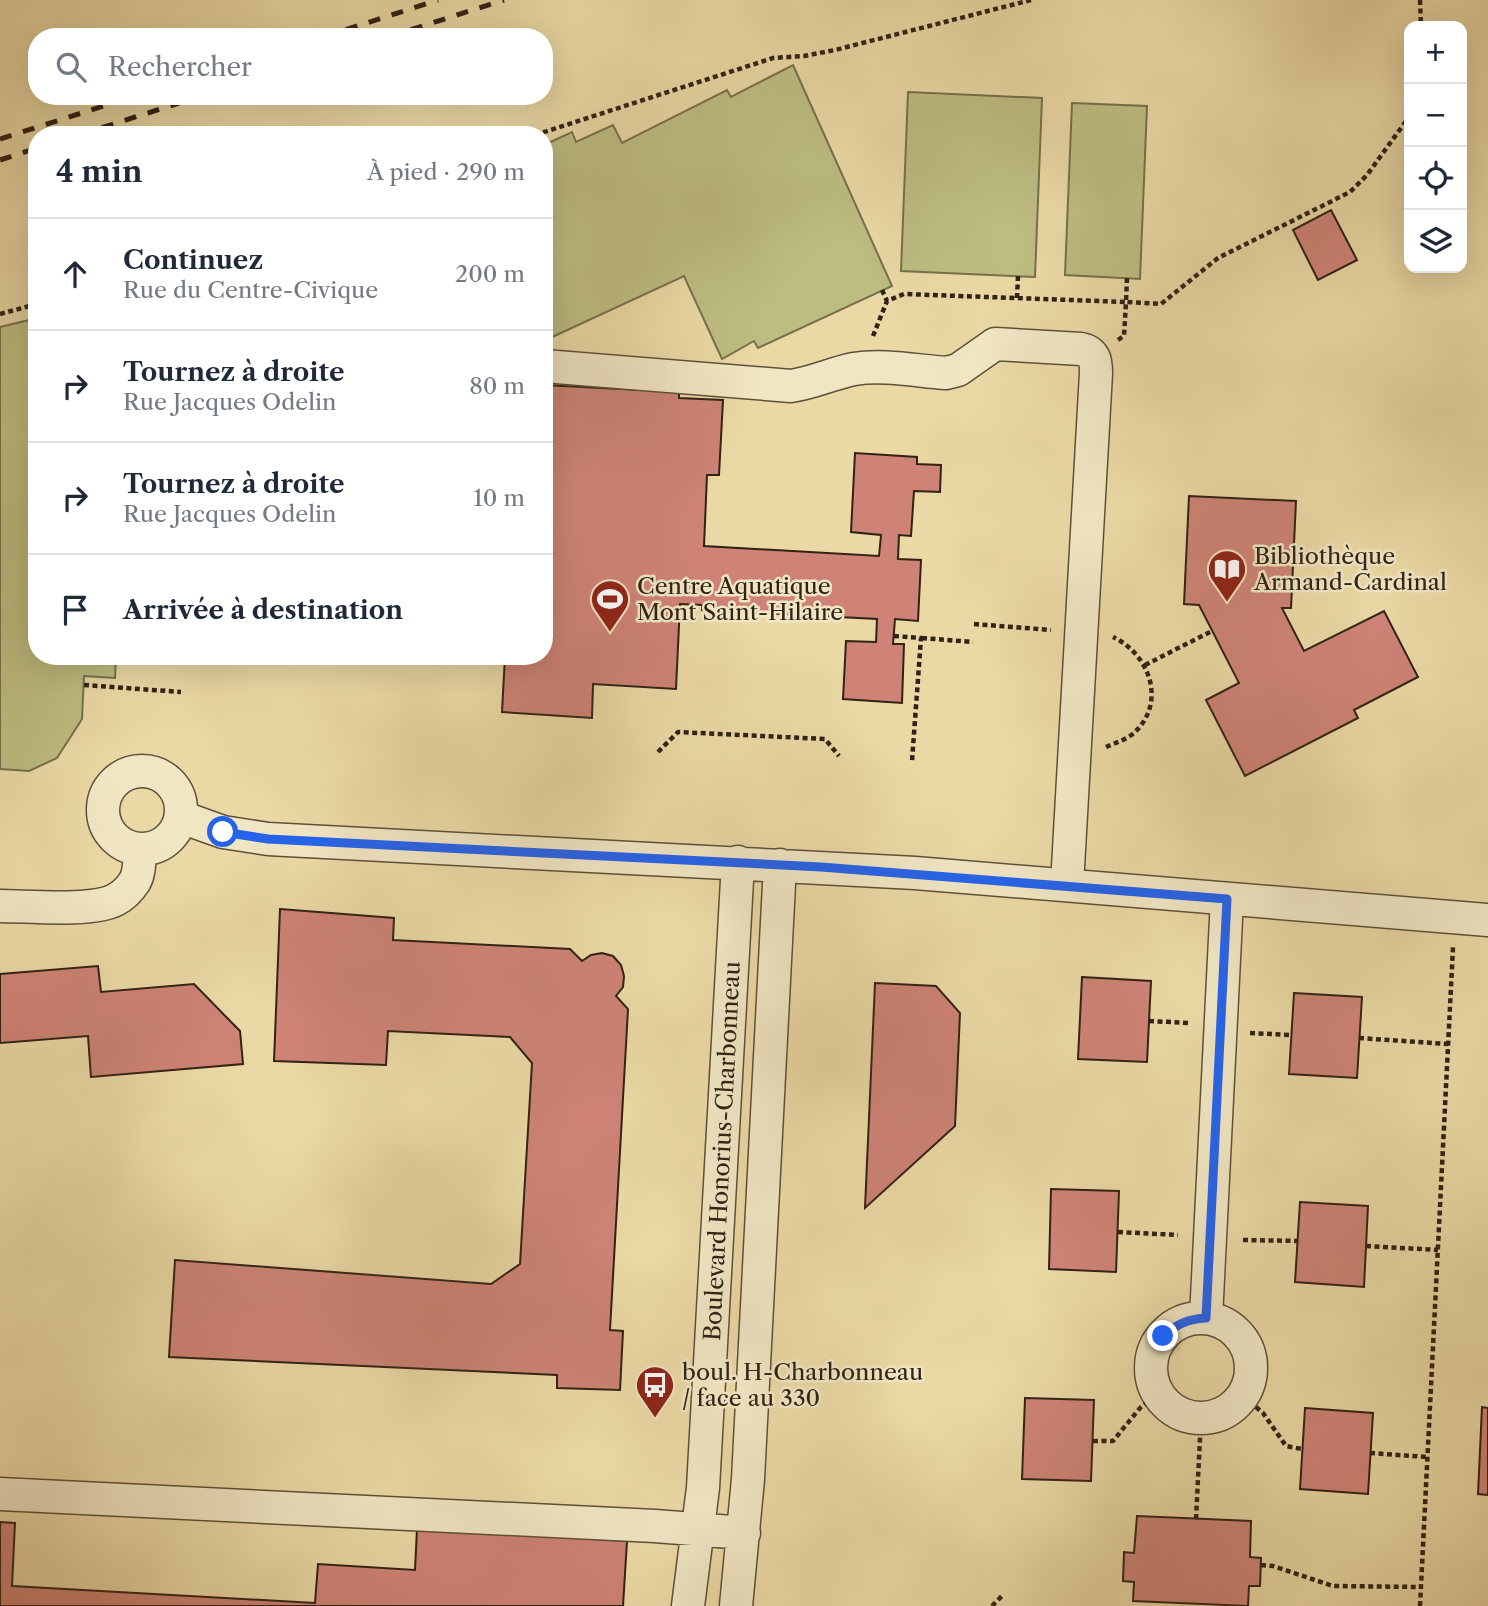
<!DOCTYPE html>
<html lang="fr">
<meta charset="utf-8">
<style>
:root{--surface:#fff;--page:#f2f2f3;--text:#1f2937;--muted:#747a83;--line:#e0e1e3}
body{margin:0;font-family:"Libre Caslon Text",serif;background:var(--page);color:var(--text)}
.controls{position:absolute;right:21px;top:21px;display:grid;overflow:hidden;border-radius:14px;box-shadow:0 7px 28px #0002}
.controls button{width:63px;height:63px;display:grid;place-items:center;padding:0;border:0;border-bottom:2px solid var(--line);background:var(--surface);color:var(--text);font:35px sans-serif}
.stop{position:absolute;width:21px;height:21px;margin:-16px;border:5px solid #2563eb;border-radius:50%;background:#fff}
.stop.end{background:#2563eb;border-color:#fff;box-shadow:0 2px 7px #0008}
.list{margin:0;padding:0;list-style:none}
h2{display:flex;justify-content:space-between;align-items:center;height:91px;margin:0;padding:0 28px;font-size:30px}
h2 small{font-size:23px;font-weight:400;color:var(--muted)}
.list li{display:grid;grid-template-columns:46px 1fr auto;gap:21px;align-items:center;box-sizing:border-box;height:112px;padding:0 28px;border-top:2px solid var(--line)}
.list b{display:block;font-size:26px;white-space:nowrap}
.list p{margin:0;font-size:23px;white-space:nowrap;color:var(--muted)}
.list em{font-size:23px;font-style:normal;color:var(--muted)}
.icon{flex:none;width:38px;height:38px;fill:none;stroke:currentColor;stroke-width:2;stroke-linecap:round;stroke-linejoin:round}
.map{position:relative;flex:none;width:1488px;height:1606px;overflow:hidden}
.search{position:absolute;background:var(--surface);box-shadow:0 7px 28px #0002;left:28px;top:28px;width:525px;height:77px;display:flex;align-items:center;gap:18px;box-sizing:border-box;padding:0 24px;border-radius:28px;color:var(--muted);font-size:26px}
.panel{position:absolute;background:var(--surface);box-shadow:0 7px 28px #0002;left:28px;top:126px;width:525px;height:539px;border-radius:28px}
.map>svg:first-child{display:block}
.green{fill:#bdbd81;stroke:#76704b;stroke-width:2}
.building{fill:#ce8376;stroke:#302215;stroke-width:2}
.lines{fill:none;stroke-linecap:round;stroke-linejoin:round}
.minor-casing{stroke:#5e5039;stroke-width:35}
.path{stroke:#302215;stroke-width:4.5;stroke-dasharray:5 3.5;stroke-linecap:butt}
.minor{stroke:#f1e6c4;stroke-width:32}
.rail{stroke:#302215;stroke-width:5;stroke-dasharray:12 12;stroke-linecap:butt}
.route{stroke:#2563eb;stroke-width:9}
.labels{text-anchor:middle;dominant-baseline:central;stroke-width:5;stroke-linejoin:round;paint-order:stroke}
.poi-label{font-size:23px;fill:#302215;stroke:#f1e6c4;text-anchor:start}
.street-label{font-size:23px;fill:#302215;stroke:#f1e6c4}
</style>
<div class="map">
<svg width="1488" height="1606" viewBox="0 0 1488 1606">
<rect width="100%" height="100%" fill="#ead9a5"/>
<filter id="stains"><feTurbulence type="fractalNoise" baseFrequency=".00286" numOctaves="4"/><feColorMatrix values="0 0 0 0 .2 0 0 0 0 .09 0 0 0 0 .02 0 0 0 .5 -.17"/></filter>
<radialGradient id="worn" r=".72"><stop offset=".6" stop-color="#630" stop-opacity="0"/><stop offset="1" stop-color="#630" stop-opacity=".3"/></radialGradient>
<!-- green -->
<path class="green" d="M793,65L892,286L758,348L754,341L722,359L684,276L548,339L544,335V145L572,132L576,142L613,125L622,143L727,90L731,97Z
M908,92L1042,98L1035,277L901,271Z
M1072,103L1147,106L1140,279L1065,275Z
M37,318V656H116L115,678L84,676L82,719L57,758L29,771L0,769V327Z"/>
<!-- building -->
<path class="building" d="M1331,210L1357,260L1318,280L1293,230Z
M544,385L679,392V398L723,400L719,475H707L704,546L879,556L881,535L851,532L855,453L917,457V464L941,465L940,492L914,491L911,536L899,535L898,559L921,560L918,621L895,619L893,644H904L902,703L843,699L846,641L876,642L877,619L702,610V605L680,604L676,689L593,684L592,718L502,712L505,656H544Z
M1189,496L1296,501L1291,608H1282L1304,651L1384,611L1418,677L1354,710L1358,718L1245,776L1206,700L1239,683L1199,605L1184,604Z
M280,909L394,918L393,940L570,949L582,961L591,955L602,953L613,956L621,965L624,976L623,987L616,996L628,1009L610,1330L623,1331L620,1390L557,1388V1375L169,1357L175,1260L491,1284L520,1264L532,1063L510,1037L388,1031L386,1065L274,1061Z
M98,966L101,992L194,984L240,1031L243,1064L91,1077L88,1036L0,1043V974Z
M1082,977L1151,981L1147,1062L1078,1059Z
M875,983L936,986L960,1013L955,1126L865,1208Z
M1294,993L1362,997L1357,1078L1289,1074Z
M1051,1189L1119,1191L1116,1272L1049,1269Z
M1300,1202L1368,1206L1364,1287L1295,1282Z
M1025,1398L1094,1400L1091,1481L1022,1479Z
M1482,1407L1488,1408V1495L1478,1494Z
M1305,1408L1373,1413L1368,1494L1300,1489Z
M1137,1516L1251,1521L1250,1557L1261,1558L1260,1586H1249L1248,1606L1133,1601L1134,1582L1123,1581L1124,1552L1134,1553Z
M0,1522L15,1523L12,1586L315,1603L318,1564L415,1570L417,1529L627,1541L623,1606H0Z"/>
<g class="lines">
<!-- minor casing -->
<g class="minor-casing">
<path id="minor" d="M544,366L791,386C813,383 833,373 854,369C883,364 917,371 946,373L958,370L995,344L1081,349C1095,352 1096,361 1096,373L1067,885
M103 810a39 39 0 1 1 78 0a39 39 0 1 1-78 0Z
M181,817L223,832L268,839L915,873L1488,920
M0,906C28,906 92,912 115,900C123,896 130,889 135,881C140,872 139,860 140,849
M1206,1318L1227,899
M1151 1368a50 50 0 1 1 100 0a50 50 0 1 1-100 0Z
M0,1494L655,1526L744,1533
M688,1606L703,1488L738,862
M736,1606L748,1479L780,865"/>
</g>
<!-- path -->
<path class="path" d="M1420,0L1421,26
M535,135L773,58L804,56L835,50L1031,0
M1127,278L1126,302L1161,304L1218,258L1350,192L1367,175L1409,117
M882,290L887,301
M1017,298L1018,276
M0,314L37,304
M873,336L887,301L904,294L1126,302L1124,336L1118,340
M974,624L1051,630
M894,636L921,638L912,761
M922,638L973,642
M1145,665L1212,631
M84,685L181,692
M1106,747C1115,743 1128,739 1135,732C1167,701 1149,654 1113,637
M658,752L678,732L825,739L839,756
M1149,1021L1190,1023
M1250,1033L1291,1035
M1359,1038L1448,1044
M1118,1232L1178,1235
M1243,1240L1298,1241
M1366,1246L1438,1250
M1243,1396L1263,1413L1286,1446L1302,1449
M1093,1441H1113L1140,1408L1159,1393
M1370,1453L1427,1457
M1196,1519L1201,1418
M1261,1565L1273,1566L1333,1586L1421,1587
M992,1606L1002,1596
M1420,1606L1453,947"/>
<!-- minor -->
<use href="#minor" class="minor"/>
<!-- rail -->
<path class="rail" d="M323,37L438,0
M388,37L504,0
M79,135L201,96
M0,139L135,96
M0,160L37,148"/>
</g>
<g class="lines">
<!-- route -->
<path class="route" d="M223,832L268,839L821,867L1227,899L1206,1318C1188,1319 1177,1324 1163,1336"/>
</g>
<!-- icons -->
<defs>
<g id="library-pin" transform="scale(2.0125)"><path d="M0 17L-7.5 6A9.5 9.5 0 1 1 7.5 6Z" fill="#8f2418" stroke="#f1e6c4"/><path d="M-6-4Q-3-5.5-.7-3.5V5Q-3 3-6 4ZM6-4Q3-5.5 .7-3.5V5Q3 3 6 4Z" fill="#fff"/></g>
<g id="stadium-pin" transform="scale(2.0125)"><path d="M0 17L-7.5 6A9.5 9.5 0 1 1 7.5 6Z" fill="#8f2418" stroke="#f1e6c4"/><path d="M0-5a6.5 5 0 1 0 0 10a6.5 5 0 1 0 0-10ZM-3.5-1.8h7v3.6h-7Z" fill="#fff"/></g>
<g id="bus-pin" transform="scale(2.0125)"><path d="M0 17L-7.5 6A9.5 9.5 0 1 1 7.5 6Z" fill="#8f2418" stroke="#f1e6c4"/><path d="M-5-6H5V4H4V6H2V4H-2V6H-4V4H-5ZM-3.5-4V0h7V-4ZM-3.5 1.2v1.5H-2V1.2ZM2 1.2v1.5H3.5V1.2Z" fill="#fff"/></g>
</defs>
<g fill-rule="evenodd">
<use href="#library-pin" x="1227" y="569"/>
<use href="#stadium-pin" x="610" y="599"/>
<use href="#bus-pin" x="655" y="1385"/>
</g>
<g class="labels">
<!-- poi labels -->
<g class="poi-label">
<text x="1254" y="556">Bibliothèque<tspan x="1254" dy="26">Armand-Cardinal</tspan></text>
<text x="637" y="586">Centre Aquatique<tspan x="637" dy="26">Mont Saint-Hilaire</tspan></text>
<text x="682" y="1372">boul. H-Charbonneau<tspan x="682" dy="26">/ face au 330</tspan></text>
</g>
<!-- street labels -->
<g class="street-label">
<text transform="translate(722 1151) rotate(-87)">Boulevard Honorius-Charbonneau</text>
</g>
</g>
<rect width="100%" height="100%" filter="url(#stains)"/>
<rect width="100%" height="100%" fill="url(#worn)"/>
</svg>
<div class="controls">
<button>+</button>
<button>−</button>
<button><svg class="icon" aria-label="locate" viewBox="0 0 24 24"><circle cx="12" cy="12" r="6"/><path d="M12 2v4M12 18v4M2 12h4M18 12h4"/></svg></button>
<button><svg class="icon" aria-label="layers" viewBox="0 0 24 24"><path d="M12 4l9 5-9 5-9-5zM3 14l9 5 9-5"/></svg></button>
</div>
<div class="stop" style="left:223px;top:832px"></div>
<div class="stop end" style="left:1163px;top:1336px"></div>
<div class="search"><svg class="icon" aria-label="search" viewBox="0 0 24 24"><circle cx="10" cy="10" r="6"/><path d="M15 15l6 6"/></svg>Rechercher</div>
<section class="panel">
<h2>4 min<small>À pied · 290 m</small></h2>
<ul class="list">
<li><svg class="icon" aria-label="ahead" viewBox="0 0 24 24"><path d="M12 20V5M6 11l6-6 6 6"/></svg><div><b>Continuez</b><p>Rue du Centre-Civique</p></div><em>200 m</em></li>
<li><svg class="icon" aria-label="right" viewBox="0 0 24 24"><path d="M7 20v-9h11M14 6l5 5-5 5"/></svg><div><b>Tournez à droite</b><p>Rue Jacques Odelin</p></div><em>80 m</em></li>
<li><svg class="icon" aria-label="right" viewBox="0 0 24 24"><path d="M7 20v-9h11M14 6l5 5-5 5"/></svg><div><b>Tournez à droite</b><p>Rue Jacques Odelin</p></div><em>10 m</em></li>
<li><svg class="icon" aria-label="arrive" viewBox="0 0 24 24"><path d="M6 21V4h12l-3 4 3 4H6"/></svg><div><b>Arrivée à destination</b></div></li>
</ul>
</section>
</div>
